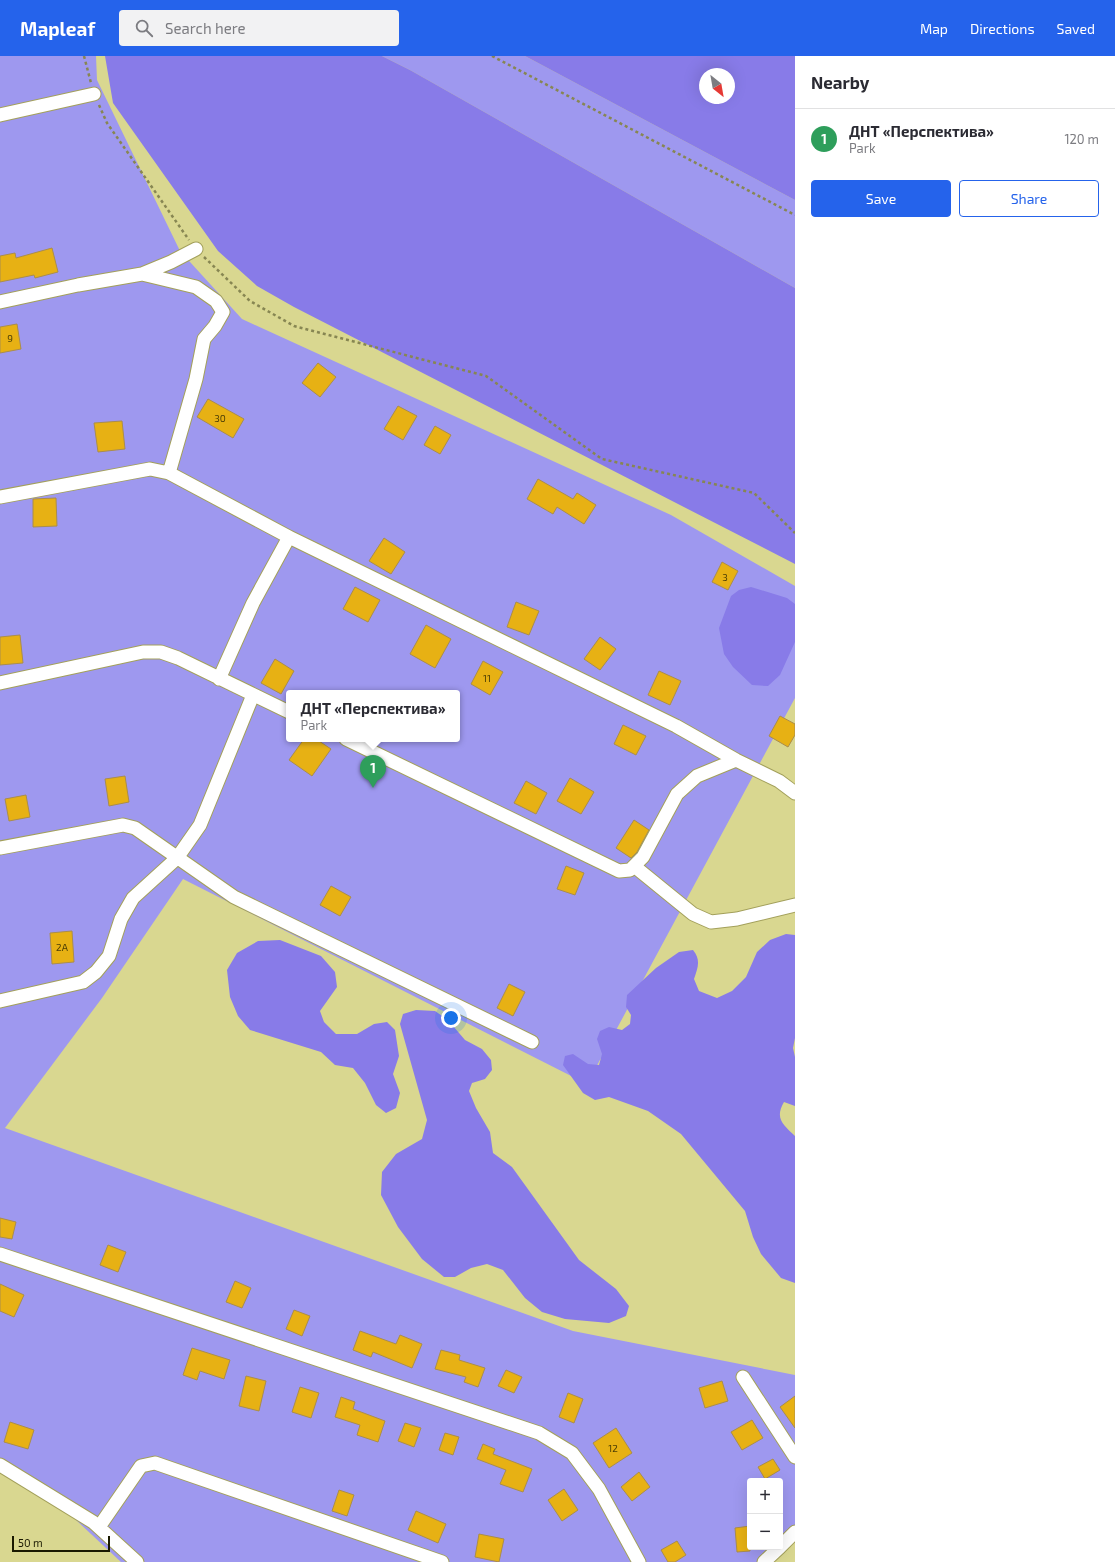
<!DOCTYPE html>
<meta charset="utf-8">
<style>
:root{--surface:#fff;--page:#f2f2f3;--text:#2b2b33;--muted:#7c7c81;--line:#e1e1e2;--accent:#2563eb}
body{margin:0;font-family:"Exo 2",sans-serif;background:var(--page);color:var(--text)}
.controls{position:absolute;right:12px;bottom:12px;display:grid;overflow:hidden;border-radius:4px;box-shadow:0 4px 16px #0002}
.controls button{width:36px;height:36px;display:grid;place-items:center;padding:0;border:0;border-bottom:1px solid var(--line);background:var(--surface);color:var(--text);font:20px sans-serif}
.compass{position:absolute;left:699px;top:12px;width:36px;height:36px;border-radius:50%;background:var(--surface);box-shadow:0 4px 16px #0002;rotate:149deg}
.scale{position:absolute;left:12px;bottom:10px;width:98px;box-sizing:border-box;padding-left:4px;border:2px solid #1a1900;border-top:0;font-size:11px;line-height:14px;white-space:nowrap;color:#1a1900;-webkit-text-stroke:3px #d9d790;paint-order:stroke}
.you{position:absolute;left:451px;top:962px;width:14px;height:14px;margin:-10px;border:3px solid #fff;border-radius:50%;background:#1a73e8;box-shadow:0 0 0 6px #1a73e833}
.badge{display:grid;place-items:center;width:26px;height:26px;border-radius:50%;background:var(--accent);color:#fff;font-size:13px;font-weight:700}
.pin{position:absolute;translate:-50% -33px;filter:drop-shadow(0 1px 2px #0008)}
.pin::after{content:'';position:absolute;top:21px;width:14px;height:12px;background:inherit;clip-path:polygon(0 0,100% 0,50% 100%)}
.popup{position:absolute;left:286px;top:634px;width:174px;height:52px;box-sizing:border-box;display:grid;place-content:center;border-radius:4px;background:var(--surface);filter:drop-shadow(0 1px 3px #0005);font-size:13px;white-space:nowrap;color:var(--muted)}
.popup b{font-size:15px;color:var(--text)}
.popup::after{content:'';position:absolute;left:50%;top:100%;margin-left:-8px;border:8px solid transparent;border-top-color:var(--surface)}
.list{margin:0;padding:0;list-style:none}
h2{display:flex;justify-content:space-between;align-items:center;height:52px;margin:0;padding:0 16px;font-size:17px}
h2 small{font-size:13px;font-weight:400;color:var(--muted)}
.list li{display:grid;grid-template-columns:26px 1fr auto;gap:12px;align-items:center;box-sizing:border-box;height:60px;padding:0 16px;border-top:1px solid var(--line)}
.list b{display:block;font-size:15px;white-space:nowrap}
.list p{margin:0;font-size:13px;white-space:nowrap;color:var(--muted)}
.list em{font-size:13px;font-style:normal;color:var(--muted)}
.actions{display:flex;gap:8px;padding:12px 16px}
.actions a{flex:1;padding:9px 0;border:1px solid var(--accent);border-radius:4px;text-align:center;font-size:14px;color:var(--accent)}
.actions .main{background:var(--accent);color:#fff}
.icon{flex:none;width:22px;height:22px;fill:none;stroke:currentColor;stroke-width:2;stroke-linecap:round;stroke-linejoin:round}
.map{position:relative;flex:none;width:795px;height:1506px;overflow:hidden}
header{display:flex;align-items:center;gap:24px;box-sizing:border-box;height:56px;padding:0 20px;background:var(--accent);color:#fff}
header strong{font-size:19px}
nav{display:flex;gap:22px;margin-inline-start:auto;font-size:14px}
.search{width:280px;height:36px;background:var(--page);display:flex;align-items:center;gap:10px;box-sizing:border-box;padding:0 14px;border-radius:4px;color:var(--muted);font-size:15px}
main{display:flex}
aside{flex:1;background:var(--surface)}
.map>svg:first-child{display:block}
.green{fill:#9e98ef;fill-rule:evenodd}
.forest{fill:#887be8;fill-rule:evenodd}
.building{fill:#e7b114;stroke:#aa8d4c}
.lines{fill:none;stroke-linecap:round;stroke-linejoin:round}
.minor-casing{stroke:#a3a05b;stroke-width:15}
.path{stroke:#878652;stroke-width:2.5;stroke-dasharray:3 3;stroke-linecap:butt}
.minor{stroke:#fff;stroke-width:13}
.labels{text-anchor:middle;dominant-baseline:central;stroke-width:3;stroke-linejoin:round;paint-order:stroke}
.number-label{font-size:10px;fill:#4d3f05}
</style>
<header>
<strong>Mapleaf</strong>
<div class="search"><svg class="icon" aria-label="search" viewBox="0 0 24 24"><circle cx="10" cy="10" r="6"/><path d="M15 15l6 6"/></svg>Search here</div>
<nav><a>Map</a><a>Directions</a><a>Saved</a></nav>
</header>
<main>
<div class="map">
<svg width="795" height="1506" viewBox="0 0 795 1506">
<rect width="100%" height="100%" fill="#d9d790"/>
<!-- green -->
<path class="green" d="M0,0H96L97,24L180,195L242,263L671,459L795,530V642L587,1028L183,823L102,942L5,1072L573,1275L795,1319V1470L780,1485V1425H750V1491H775L760,1506H121L61,1450L0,1410ZM289,637H457V683H289Z
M382,0H525L795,144V232L410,14Z"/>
<!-- forest -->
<path class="forest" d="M105,0H382L410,14L795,232V508L294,251L257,230L218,195L113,47Z
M525,0H795V144ZM705,18H729V42H705Z
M751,531L787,542L795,548V586L780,619L768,630L752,629L733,611L724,598L719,572L731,540L739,534Z
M786,878L795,879V982L793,992L795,1001V1050L784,1046C774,1063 784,1069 795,1080V1227L781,1222L761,1198L753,1181L745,1155L681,1078L648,1055L609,1041L595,1044L583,1037L563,1009L565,1000L573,998L588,1008L599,1009L602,998L597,983L600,975L609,971L622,974L630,968L631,959L626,951L627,939L656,912L679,896L693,894C701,904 698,911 694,923L699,935L717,942L732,935L746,921L757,896L770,884Z
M280,884L321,900L335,916L337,931L320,955L324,966L336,978H357L374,968L387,966L395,974L399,1000L393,1018L400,1037L396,1052L386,1057L376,1049L365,1027L353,1012L335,1009L321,996L250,974L238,960L230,941L227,914L237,897L258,885Z
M416,954L435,955L448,964L465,984L482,993L491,1004L492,1014L485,1023L472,1027L469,1035L476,1052L490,1076L493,1097L512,1111L579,1204L616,1233L629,1250L626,1260L609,1267L565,1263L542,1256L525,1242L503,1214L487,1208L471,1212L455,1221H444L422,1203L398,1171L381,1139L382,1116L396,1098L422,1083L427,1064L400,968L403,958Z"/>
<!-- building -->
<path class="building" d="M52,192L58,216L35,222L34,219L0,226V200L15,197L16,202Z
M17,268L21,293L0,297V271Z
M318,307L336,321L320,341L302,327Z
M208,343L244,363L233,382L197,361Z
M398,350L417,360L403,384L384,373Z
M122,365L125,393L98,396L94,367Z
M435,370L451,379L440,398L424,389Z
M538,423L573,443L577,437L596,449L584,468L557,451L553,458L527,443Z
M56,442L57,470L33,471V443Z
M384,482L405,496L391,518L369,505Z
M722,506L738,515L728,534L712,526Z
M355,531L380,544L368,566L343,553Z
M516,546L539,555L529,579L507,571Z
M426,569L451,583L435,612L410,598Z
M20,579L23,607L0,609V581Z
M600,581L616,593L600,614L584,603Z
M275,603L294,615L281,638L261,627Z
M483,605L503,616L490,639L471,628Z
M659,615L681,625L670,649L648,639Z
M780,660L795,668V679L788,691L769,680Z
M623,669L646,680L636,699L614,688Z
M304,683H316L331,693L312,720L289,704Z
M125,720L129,746L109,750L105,723Z
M570,722L594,736L581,758L557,745Z
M526,725L547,737L536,758L514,747Z
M26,739L30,761L9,765L5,743Z
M634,764L649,774L637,796L631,802L616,792Z
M566,810L584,817L575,839L557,833Z
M331,830L351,841L340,860L320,849Z
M72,875L74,906L52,908L50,877Z
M509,928L525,936L513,960L497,952Z
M0,1162L16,1166L12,1183L0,1181Z
M108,1189L126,1196L118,1216L100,1209Z
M235,1225L251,1232L242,1252L226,1246Z
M0,1228L24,1239L14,1261L0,1255Z
M294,1254L310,1260L302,1280L286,1273Z
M360,1275L396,1288L400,1279L422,1288L412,1312L373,1296L371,1301L353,1294Z
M192,1292L230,1304L224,1323L200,1315L197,1324L183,1319Z
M441,1294L460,1299L459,1304L485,1312L478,1331L464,1326L466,1321L435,1313Z
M506,1314L522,1321L514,1337L498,1330Z
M246,1320L266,1325L259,1355L239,1350Z
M722,1325L728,1345L705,1352L699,1332Z
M300,1331L319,1337L311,1362L292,1356Z
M568,1337L583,1343L574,1367L559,1361Z
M795,1340V1372L780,1351Z
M341,1341L355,1346L353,1353L385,1365L378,1386L357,1379L360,1369L335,1361Z
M752,1364L763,1382L742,1394L731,1376Z
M10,1366L34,1374L28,1393L4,1386Z
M405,1367L421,1372L414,1391L398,1385Z
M616,1372L632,1397L609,1412L593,1387Z
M445,1377L459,1381L453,1399L439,1394Z
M483,1388L495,1393L493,1398L532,1413L523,1436L500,1428L506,1414L477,1403Z
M773,1403L780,1414L765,1423L758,1411Z
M639,1416L650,1431L632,1445L621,1431Z
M564,1433L578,1454L562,1465L548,1444Z
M339,1434L354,1439L347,1460L332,1455Z
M416,1455L446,1468L438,1487L408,1474Z
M750,1470V1495L737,1496L735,1472Z
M479,1478L504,1483L499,1506L475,1501Z
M677,1485L686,1499L675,1506H668L661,1494Z"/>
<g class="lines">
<!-- minor casing -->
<g class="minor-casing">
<path id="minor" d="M0,59L94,38
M142,218L196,231L216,245L223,256L215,270L204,283L196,323L169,417
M0,246L78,229L142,218L171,206L196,193
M0,441L150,413L169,417L289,481L676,670L736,704L779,725L795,737
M219,623L253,547L289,481
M0,627L143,596H161L178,602L289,656
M346,683L619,815L630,814L643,801L677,738L697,720L736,704
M0,792L123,769L135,772L234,841L532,986
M634,810L693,858L711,866L737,863L795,849
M0,945L83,926L96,916L109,900L121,863L133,842L177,802L200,769L253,639
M0,1198L539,1377L572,1397L599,1433L639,1506
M743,1321L795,1401
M0,1409L93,1466L137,1506
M99,1471L141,1410L155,1407L442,1506
M780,1491L795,1476
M764,1506L780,1491"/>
</g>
<!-- path -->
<path class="path" d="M84,0L91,27
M492,0L795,159
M99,49L107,67L189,184
M204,201L250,245L294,270L486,320L602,403L754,437L795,477"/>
<!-- minor -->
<use href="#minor" class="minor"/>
</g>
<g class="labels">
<!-- number labels -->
<g class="number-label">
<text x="10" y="282">9</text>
<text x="220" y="362">30</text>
<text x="725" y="521">3</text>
<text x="487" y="622">11</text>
<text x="62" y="891">2А</text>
<text x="613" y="1392">12</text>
</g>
</g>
</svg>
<div class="controls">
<button>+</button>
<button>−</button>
</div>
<svg class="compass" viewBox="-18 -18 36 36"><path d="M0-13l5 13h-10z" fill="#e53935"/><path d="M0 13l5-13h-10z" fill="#7c7c81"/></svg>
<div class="scale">50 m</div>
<div class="you"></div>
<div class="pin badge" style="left:373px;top:732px;background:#2e9e5b">1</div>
<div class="popup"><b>ДНТ «Перспектива»</b>Park</div>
</div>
<aside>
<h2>Nearby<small></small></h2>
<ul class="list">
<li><span class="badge" style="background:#2e9e5b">1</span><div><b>ДНТ «Перспектива»</b><p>Park</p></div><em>120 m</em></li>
</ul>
<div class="actions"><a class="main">Save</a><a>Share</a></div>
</aside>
</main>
